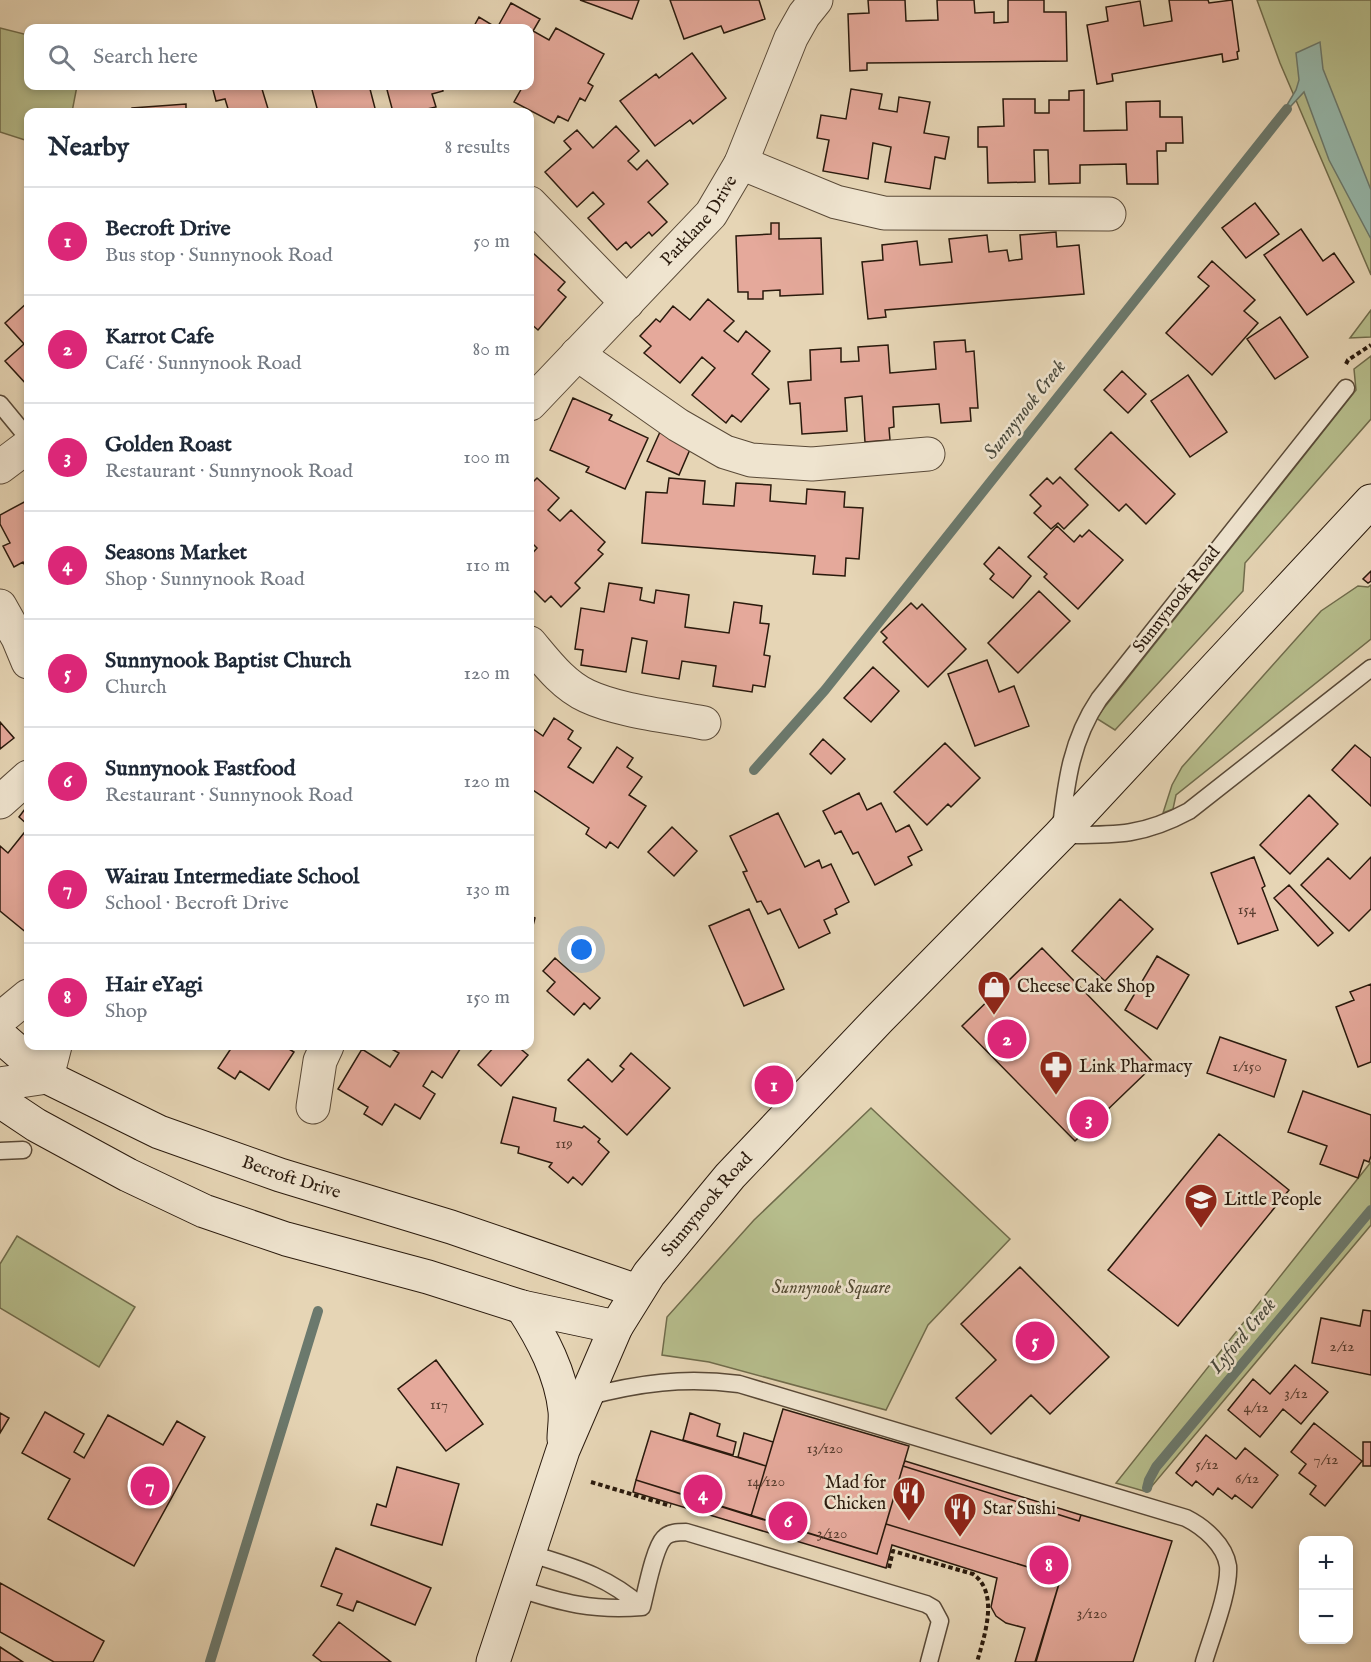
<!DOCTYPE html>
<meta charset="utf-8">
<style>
:root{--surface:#fff;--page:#f2f2f3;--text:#1f2937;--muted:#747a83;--line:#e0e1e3;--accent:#db2777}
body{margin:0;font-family:"IM FELL English",serif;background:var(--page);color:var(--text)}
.controls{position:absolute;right:18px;bottom:18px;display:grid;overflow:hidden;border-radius:12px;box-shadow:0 3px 9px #0003}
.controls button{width:54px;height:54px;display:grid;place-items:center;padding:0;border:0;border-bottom:2px solid var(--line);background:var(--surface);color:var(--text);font:30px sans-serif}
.you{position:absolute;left:582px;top:950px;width:21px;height:21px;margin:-15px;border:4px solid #fff;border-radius:50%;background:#1a73e8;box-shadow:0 0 0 9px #1a73e833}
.badge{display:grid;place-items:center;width:39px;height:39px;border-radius:50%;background:var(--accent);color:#fff;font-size:20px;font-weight:700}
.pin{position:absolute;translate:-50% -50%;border:3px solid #fff;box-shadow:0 2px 6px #0006}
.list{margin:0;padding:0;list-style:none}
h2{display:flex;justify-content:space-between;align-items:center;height:78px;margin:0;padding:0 24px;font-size:26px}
h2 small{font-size:20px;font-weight:400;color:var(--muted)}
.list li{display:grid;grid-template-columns:39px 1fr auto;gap:18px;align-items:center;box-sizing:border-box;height:108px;padding:0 24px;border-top:2px solid var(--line)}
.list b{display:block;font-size:22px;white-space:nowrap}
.list p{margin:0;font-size:20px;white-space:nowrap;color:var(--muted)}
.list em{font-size:20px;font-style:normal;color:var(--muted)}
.icon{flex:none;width:33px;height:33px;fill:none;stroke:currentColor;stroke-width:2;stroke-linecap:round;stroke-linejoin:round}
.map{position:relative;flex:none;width:1371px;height:1662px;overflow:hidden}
.search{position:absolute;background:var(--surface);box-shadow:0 3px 9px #0003;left:24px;top:24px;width:510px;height:66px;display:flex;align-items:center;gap:15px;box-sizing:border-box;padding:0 21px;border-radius:12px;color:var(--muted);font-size:22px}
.panel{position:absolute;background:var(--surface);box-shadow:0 3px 9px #0003;left:24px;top:108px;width:510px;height:942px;border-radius:12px}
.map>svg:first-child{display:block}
.green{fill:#b6bd8c;stroke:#706c4c;stroke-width:1.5}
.water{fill:#96b9ad;stroke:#6b796d;stroke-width:1.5}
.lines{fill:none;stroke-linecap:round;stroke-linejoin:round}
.stream{stroke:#6b796d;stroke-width:10}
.building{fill:#e5a99b;stroke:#2a1a0d;stroke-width:1.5}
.lane-casing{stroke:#594937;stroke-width:19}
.street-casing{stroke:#594937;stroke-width:35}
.secondary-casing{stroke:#2a1a0d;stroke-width:35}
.path{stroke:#2a1a0d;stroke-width:4;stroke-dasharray:4.5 3;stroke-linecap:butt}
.lane{stroke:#efe4cf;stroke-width:16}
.street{stroke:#efe4cf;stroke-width:33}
.secondary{stroke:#efe4cf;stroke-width:33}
.labels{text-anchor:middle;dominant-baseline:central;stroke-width:5;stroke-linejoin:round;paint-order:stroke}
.number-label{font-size:15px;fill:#593e30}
.street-label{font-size:18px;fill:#2a1a0d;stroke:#efe4cf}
.poi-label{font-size:18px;fill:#2a1a0d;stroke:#efe4cf;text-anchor:start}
.park-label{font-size:18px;font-style:italic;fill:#544b33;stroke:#efe4cf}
.water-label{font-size:20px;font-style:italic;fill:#4a4a3d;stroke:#efe4cf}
</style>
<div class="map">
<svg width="1371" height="1662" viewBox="0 0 1371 1662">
<rect width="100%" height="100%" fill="#e6d5b5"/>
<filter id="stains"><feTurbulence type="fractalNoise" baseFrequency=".00333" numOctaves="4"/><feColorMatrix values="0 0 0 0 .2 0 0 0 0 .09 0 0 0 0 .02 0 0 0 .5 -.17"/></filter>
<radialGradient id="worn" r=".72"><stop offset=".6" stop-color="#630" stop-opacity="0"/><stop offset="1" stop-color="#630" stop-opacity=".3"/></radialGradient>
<!-- green -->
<path class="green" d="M1257,0H1371V275L1280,63Z
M0,28L28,35V86H77L72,112H28V141L0,132Z
M1371,310V337L1350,338Z
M1371,356V419L1245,563L1243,591L1115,730L1096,718L1356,390L1354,369Z
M1371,585V639L1176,795L1173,809L1163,813L1172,785L1182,767L1321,611L1358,586L1368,587Z
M871,1108L1010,1239L928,1325L886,1410L709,1362L662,1355L667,1317L754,1220Z
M1371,1162V1225L1147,1492L1116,1483Z
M17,1236L135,1307L99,1367L0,1308V1264Z"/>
<!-- water -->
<path class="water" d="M1320,42L1323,69L1371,190V239L1329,160L1304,92L1278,120L1296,90L1299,80L1296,53Z"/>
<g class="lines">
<!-- stream -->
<path class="stream" d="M754,770L825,690L1287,109
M1147,1488L1149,1480L1156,1467L1371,1210
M210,1662L318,1311"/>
</g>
<!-- building -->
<path class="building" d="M580,0H639L632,19Z
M670,0H759L765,19L724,33L721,26L684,39Z
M868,0H905L906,21L938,20L937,0H974L975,13L994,12V23L1008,22V0H1044V12H1066L1067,61L867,63V70L850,71L848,14L869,13Z
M1169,0H1208L1209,3L1232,0L1239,51L1237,52L1238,59L1223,62L1222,54L1112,74L1113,81L1097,84L1087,25L1108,21L1106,7L1140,1L1144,26L1172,21Z
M511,3L540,19L533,31L549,40L556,28L604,54L588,83L593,86L585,101L580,98L568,121L558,116L554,123L514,102L523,86H530L531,71L530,70V28H473L479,17L497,28Z
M692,53L726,98L693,124L690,120L655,146L620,101L656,74L659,78Z
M212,86H274L262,89L269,112H229L225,99L216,101Z
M311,86H383L370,89L376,112H318Z
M386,86H442L443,91L432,94L436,107L414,112H393Z
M851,89L882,94L879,109L897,112L899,97L930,102L924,133L949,137L945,159L935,157L930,189L885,182L891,147L873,143L868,179L823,171L829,140L817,138L821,115L846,119Z
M1084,90V131L1127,130L1126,102L1160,101V117H1182L1183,143H1166V151H1157L1158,184H1127L1126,164L1080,165V183L1049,184L1048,150H1034L1035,182L988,183L987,147H978V127L1004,126L1003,99H1035V113H1049V100H1069V91Z
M186,104V112H132V108Z
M616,126L639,151L628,161L637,170L647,160L668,184L648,202L667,222L652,236L649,232L631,248L626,242L617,250L588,218L604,204L593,192L577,207L545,172L571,149L564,141L577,130L593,148Z
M1255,203L1279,234L1246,258L1222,228Z
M771,223H779V239L821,238L823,294L780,296V290L763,291V299H748V292H738L736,236L771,234Z
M1301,229L1323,261L1334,253L1354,282L1307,315L1264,255Z
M1056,232L1057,247L1079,245L1084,294L885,310L886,317L868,319L862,262L883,260L882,245L917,241L920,265L952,262L949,239L987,235L989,252L1007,250L1009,261L1022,259L1020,235Z
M533,253L565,282L558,290L566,297L538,330L530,323V257Z
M1212,261L1255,300L1244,311L1258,323L1212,375L1166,333L1209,286L1198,277Z
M708,299L734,321L724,331L738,342L746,331L770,351L752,374L769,389L741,422L732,415L726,423L692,395L715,368L702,357L680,383L644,353L651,346L640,336L656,319L660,322L673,306L690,320Z
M28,302V386L5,361L24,344L5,323Z
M1280,317L1308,357L1275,379L1247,339Z
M965,340L966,352L974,351L978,408H970L971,421L941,423L939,404L893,407L894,427L889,428L890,440L865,442L862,396L845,398L847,431L802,434L800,403L790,404L788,382L811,380L810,350L841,348V362L859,361L858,347L888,345L890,373L936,369L934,342Z
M1122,371L1146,394L1128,413L1104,390Z
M1188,375L1227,432L1190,457L1151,401Z
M573,398L612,415L609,420L648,438L625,489L586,472L589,467L550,450Z
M660,432L691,447L679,475L647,461Z
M1111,432L1175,494L1146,524L1126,504L1119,511L1075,469Z
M1060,477L1088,505L1064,529L1058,523L1051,529L1034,513L1041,506L1030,495L1047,478L1053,484Z
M537,478L559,498L548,510L560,521L571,510L605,542L598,550L603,554L575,583L580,588L561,607L551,596L545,602L530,587V556L537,548L530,541V485Z
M669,478L705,481L703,504L734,506L736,483L771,485L770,501L806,504L807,489L845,492L844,507L863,508L859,559L846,558L845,576L813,574L815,556L642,543L646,492L667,493Z
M28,500V571L23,562L14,567L3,546L10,543L0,524V515Z
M1057,526L1074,542L1080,535L1082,537L1089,530L1123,560L1078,609L1044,577L1047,574L1028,557Z
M999,547L1031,576L1013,598L990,579L994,574L984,564Z
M1371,571V581L1368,583L1363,579Z
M609,583L642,588L640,600L654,603L656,590L689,595L685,627L729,633L734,602L762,606L760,623L769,624L764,655L770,656L765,687L753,685L752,692L713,686L716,666L682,661L679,679L642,673L647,641L632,638L626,672L581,665L583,650L575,649L581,608L604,612Z
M1039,591L1070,621L1018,673L988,643Z
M911,603L917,609L922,604L966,649L928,687L883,642L887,638L881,632Z
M987,660L999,692L1014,686L1029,726L975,746L948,674Z
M873,667L899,691L871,722L844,698Z
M554,718L573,731L568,739L581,748L568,767L593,783L617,747L633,758L627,767L642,777L629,795L646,806L618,848L610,842L606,848L586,834L589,828L530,788V727L543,736Z
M0,722L14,738L0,749Z
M823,739L845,759L831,774L810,754Z
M945,743L980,778L951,807L948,804L927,825L894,792Z
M1355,745L1371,758V806L1332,770Z
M859,793L867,810L881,803L896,832L909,825L922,850L908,857L912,865L875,885L858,852L853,854L841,831L835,834L823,811Z
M1309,795L1338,824L1290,874L1260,845Z
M28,805V825L19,817Z
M778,813L805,867L819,860L822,868L831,864L849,902L835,909L837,914L824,920L830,933L799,948L780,909L768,914L761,901L757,902L743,872L747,871L730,836Z
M672,827L697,851L674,876L648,852Z
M28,828V934L0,911V846L8,853Z
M1254,857L1265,886L1262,888L1278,930L1238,944L1211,873Z
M1371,857V909L1349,931L1301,885L1328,858L1350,879Z
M1289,885L1333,933L1318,946L1274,898Z
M1120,899L1153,929L1105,981L1072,951Z
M749,909L784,989L744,1006L709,926Z
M530,916L535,918L530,937Z
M1042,948L1155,1064L1075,1141L962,1026Z
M1157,956L1189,975L1157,1029L1125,1010Z
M555,958L600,998L590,1009L584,1003L574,1015L547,991L555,982L543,971Z
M1371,984V1062L1358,1067L1336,1007L1354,1000L1350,992Z
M1220,1037L1286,1060L1274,1097L1207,1073Z
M222,1046H284L294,1052L269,1090L240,1071L235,1079L218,1068L230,1050Z
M386,1046H462L442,1078L432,1071L423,1086L435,1094L420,1119L395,1104L382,1125L364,1114L368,1107L338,1089L362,1049L390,1067L399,1053Z
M495,1046H517L528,1055L501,1086L478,1065Z
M631,1053L670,1088L627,1135L568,1080L588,1059L612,1082L624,1069L620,1066Z
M1303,1091L1371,1115V1156L1369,1162L1364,1160L1358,1178L1320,1164L1327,1146L1288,1132Z
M513,1097L556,1108L554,1121L582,1128L584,1126L600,1139L598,1142L609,1152L582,1185L573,1177L568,1183L549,1167L552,1163L518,1153L519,1147L501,1143Z
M1219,1134L1289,1190L1178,1326L1108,1270Z
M1020,1267L1109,1357L1050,1414L1031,1395L991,1434L956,1398L996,1360L961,1324Z
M1363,1310L1371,1311V1375L1312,1363L1321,1318L1360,1326Z
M436,1360L483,1424L446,1451L398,1389Z
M1295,1365L1328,1392L1301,1424L1283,1409L1260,1437L1228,1410L1253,1379L1270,1394Z
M783,1409L909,1446L877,1554L751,1516Z
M45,1412L84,1434L74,1452L84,1458L108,1415L163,1445L177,1421L205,1437L134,1566L48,1519L70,1479L22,1453Z
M0,1413L9,1418L0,1433Z
M690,1413L720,1424L717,1436L736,1442L733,1455L683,1440Z
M1314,1423L1362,1461L1325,1506L1310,1494L1316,1486L1299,1473L1306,1464L1291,1452Z
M651,1431L766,1466L751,1516L636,1480Z
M744,1433L773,1442L766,1466L738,1457Z
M1206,1435L1236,1459L1245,1448L1278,1475L1252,1508L1235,1495L1232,1499L1218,1488L1213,1495L1196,1481L1192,1486L1176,1473Z
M1363,1442H1371V1466H1363Z
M905,1461L1081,1515L1079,1521L903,1466Z
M903,1466L1079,1521L1081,1515L1172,1541L1133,1662H1036L1061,1577L886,1524Z
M397,1467L459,1484L442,1545L371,1525L377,1504L386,1507Z
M636,1480L877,1554L886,1524L1061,1577L1035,1662H1015L1025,1628L1006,1623L996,1616L991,1607L997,1578L892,1545L886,1568L633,1492Z
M336,1548L431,1588L415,1625L357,1601L353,1611L337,1605L342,1594L321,1586Z
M0,1583L104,1641L93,1662H54L0,1632Z
M339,1622L391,1662H322L313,1655Z
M0,1647L23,1662H0Z"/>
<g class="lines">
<!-- lane casing -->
<g class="lane-casing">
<path id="lane" d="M1346,388L1099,699C1070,742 1066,785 1060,835C1113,835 1141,837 1189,811L1371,668
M0,404L28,438
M0,1151L23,1150
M586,1397C639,1383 684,1377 739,1384L1186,1518C1204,1527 1225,1545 1228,1566C1230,1590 1211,1638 1204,1662
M528,1553C572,1567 606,1575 642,1607
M517,1588C562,1603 593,1611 642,1607
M642,1607C646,1592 654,1548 664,1538C669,1532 678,1532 686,1532L926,1604L933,1608L940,1621L929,1662"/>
</g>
<!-- street casing -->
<g class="street-casing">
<g id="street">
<path d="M741,163L836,202L884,213L1109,214"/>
<path d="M530,203L627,303"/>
<path d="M577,354L678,425L725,452L751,460L812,464L928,454"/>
<path id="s1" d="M530,404L711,214L741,163L791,38L804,15L816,0"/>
<path d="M0,467L28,446"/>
<path d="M0,606L18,638L28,662"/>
<path d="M530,643C546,662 563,685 587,696C619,711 668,716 704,723"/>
<path d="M0,802L28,777"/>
<path d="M0,1019L28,996"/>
<path d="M0,1084L47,1077L55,1046"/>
<path d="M313,1107L320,1061L327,1046"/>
</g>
</g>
<!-- secondary casing -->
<g class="secondary-casing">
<g id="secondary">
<path id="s2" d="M0,1036L47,1077L159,1132L280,1175L451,1227L637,1291"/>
<path d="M0,1101L36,1125L128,1175L204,1211L286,1239L428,1277L522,1307L616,1327"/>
<path d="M522,1307C542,1338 561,1373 565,1411C566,1420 564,1430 564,1439"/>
<path id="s3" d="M493,1662L563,1450L616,1327L649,1274L730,1176L879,1019L1060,835L1371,501"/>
</g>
</g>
<!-- path -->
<path class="path" d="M1346,364L1348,360L1371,345
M591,1482L671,1506
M889,1568L893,1551L973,1574C1000,1593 984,1637 977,1662"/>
<!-- lane -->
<use href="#lane" class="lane"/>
<!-- street -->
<use href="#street" class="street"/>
<!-- secondary -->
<use href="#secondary" class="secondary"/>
</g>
<!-- icons -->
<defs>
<g id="shop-pin" transform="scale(1.725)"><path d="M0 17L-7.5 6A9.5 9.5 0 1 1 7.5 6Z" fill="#8f2418" stroke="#efe4cf"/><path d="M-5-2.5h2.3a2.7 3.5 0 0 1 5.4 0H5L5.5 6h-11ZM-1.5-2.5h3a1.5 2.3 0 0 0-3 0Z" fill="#fff"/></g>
<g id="pharmacy-pin" transform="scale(1.725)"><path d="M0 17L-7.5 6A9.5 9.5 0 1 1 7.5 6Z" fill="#8f2418" stroke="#efe4cf"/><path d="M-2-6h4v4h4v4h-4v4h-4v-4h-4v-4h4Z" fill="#fff"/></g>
<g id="school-pin" transform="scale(1.725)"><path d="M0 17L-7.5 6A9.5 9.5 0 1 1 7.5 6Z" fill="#8f2418" stroke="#efe4cf"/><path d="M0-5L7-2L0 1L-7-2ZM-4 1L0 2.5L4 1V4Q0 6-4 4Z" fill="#fff"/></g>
<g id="restaurant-pin" transform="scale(1.725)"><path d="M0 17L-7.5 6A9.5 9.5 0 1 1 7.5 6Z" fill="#8f2418" stroke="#efe4cf"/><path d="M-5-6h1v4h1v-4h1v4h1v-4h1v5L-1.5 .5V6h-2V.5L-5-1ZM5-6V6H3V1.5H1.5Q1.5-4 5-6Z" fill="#fff"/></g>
</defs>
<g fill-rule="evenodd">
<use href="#shop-pin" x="994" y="987"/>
<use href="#pharmacy-pin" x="1056" y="1067"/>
<use href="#school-pin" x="1201" y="1200"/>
<use href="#restaurant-pin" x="909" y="1493"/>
<use href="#restaurant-pin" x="960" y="1509"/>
</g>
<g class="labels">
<!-- number labels -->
<g class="number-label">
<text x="1247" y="909">154</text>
<text x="1247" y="1066">1/150</text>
<text x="564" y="1143">119</text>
<text x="1342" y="1346">2/12</text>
<text x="1296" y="1393">3/12</text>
<text x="439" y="1404">117</text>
<text x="1256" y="1407">4/12</text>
<text x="825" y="1448">13/120</text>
<text x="1326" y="1459">7/12</text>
<text x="1207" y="1464">5/12</text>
<text x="1247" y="1478">6/12</text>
<text x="766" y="1481">14/120</text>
<text x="832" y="1533">3/120</text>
<text x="1092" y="1613">3/120</text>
</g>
<!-- street labels -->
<g class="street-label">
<text stroke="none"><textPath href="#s1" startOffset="250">Parklane Drive</textPath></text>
<text transform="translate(1177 600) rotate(-52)">Sunnynook Road</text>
<text stroke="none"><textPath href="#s2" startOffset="327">Becroft Drive</textPath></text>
<text stroke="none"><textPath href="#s3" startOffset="510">Sunnynook Road</textPath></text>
</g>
<!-- poi labels -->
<g class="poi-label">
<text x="1017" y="987">Cheese Cake Shop</text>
<text x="1079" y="1067">Link Pharmacy</text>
<text x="1224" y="1200">Little People</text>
<text x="886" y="1483" text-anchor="end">Mad for<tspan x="886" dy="21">Chicken</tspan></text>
<text x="983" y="1509">Star Sushi</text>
</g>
<!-- park labels -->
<g class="park-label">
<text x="831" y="1288">Sunnynook Square</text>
</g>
<!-- water labels -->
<g class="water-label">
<text transform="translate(1025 410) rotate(-52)">Sunnynook Creek</text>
<text transform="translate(1243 1336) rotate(-50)">Lyford Creek</text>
</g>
</g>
<rect width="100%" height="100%" filter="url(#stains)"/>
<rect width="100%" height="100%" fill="url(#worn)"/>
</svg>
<div class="controls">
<button>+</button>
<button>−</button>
</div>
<div class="you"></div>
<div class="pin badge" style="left:774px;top:1085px">1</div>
<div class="pin badge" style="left:1007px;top:1039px">2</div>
<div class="pin badge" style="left:1089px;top:1119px">3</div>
<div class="pin badge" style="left:703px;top:1494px">4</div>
<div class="pin badge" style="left:1035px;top:1341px">5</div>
<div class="pin badge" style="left:788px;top:1521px">6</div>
<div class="pin badge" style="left:150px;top:1486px">7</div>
<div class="pin badge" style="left:1049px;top:1565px">8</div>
<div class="search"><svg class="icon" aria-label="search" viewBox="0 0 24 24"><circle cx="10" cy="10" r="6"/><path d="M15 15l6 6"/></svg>Search here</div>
<section class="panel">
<h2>Nearby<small>8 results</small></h2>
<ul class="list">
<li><span class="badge">1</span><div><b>Becroft Drive</b><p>Bus stop · Sunnynook Road</p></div><em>50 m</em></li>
<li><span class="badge">2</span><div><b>Karrot Cafe</b><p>Café · Sunnynook Road</p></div><em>80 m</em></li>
<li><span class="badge">3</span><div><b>Golden Roast</b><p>Restaurant · Sunnynook Road</p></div><em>100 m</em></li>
<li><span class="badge">4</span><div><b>Seasons Market</b><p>Shop · Sunnynook Road</p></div><em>110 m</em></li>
<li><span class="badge">5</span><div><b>Sunnynook Baptist Church</b><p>Church</p></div><em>120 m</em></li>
<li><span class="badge">6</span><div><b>Sunnynook Fastfood</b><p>Restaurant · Sunnynook Road</p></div><em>120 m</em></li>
<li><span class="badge">7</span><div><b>Wairau Intermediate School</b><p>School · Becroft Drive</p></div><em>130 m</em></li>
<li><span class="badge">8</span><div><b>Hair eYagi</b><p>Shop</p></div><em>150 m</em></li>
</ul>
</section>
</div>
